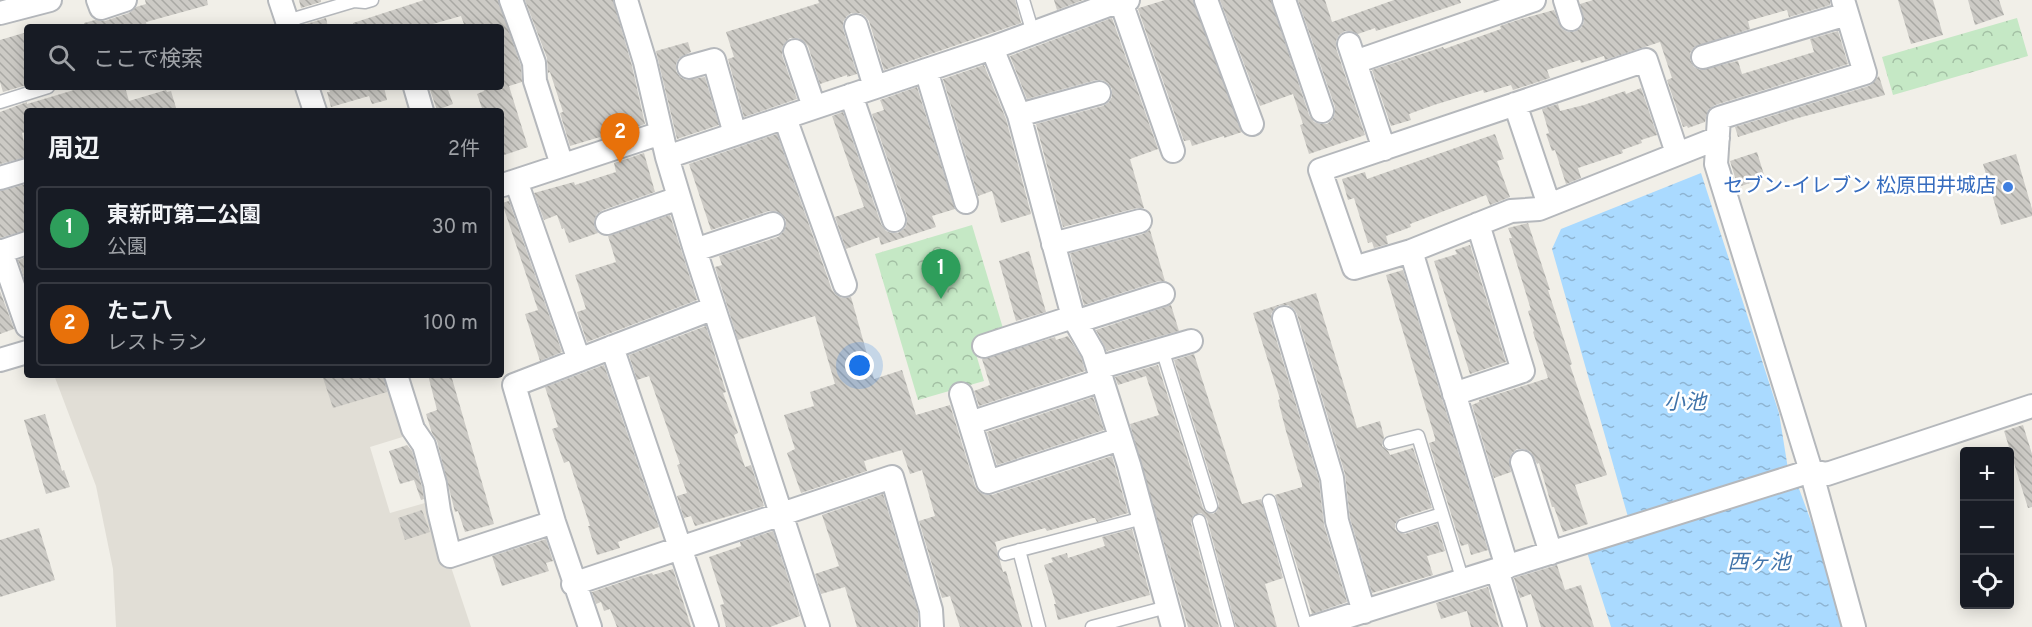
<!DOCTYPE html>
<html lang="ja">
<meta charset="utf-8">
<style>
:root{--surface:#171b24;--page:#242831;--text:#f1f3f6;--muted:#9ea1a6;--line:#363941;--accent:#8c9099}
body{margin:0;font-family:Overpass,"Noto Sans JP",sans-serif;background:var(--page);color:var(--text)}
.controls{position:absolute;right:18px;bottom:18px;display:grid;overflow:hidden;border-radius:6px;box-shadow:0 3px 15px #0003}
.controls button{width:54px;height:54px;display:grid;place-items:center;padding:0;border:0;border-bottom:2px solid var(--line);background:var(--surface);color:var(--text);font:30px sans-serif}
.you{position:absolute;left:860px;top:366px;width:21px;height:21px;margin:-15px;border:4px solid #fff;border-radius:50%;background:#1a73e8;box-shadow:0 0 0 9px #1a73e833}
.badge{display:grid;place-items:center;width:39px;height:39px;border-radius:50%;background:var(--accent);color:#fff;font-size:20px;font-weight:700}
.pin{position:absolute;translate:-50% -50px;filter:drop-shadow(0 2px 3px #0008)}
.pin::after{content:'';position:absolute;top:32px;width:21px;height:18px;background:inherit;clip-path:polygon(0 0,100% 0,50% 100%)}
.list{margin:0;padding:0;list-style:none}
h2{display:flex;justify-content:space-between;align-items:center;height:78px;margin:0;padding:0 24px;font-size:26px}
h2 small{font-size:20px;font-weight:400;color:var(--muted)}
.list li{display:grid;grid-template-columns:39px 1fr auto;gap:18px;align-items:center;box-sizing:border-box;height:84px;margin:0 12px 12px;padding:0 12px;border:2px solid var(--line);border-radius:6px}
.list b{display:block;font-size:22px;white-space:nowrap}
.list p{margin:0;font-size:20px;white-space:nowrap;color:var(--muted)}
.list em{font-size:20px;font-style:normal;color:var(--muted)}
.icon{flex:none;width:33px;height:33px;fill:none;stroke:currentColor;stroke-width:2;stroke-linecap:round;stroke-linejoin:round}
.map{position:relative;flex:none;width:2032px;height:627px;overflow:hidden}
.search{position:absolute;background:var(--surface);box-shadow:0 3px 15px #0003;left:24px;top:24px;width:480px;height:66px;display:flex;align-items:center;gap:15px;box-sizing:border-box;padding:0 21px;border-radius:6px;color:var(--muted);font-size:22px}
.panel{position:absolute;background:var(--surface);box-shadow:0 3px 15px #0003;left:24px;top:108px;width:480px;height:270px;border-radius:6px}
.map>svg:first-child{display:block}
.education{fill:#e1ded6}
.forest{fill:url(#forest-crowns)}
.water{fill:url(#water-ripples)}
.building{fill:url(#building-back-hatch)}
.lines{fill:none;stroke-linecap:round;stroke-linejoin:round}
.service-casing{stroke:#b5b8bc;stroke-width:15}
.minor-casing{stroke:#b5b8bc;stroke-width:26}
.service{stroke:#fff;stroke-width:12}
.minor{stroke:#fff;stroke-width:22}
.shop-dot{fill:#3f7fe0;stroke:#fff;stroke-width:2}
.labels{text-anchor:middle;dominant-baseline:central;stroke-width:5;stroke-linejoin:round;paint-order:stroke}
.shop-label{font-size:20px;fill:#366cbe;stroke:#fff;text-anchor:end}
.water-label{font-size:21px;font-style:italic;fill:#4174aa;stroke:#fff}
</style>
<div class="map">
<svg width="2032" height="627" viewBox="0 0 2032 627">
<defs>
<pattern id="forest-crowns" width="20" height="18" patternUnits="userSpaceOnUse" patternTransform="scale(1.5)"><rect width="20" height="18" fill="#c5e8c5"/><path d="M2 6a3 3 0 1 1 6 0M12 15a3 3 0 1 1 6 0" fill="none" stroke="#a3c0a4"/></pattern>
<pattern id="water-ripples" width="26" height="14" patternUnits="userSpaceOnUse" patternTransform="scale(1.5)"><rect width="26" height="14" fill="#aadaff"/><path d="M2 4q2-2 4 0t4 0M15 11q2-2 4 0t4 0" fill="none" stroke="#8eb4d2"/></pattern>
<pattern id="building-back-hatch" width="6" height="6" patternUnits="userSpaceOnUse" patternTransform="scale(1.5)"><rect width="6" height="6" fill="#cccac5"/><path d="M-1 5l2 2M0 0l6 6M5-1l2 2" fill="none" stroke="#a9a8a4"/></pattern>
</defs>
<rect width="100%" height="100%" fill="#f1efe8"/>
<!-- education -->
<path class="education" d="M54,375H390L409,435L370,447L390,513L425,503L443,562L449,561L471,627H116L113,569L96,486Z"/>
<!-- forest -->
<path class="forest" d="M2017,18L2028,56L1893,95L1882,57Z
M972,225L1008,345L976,354L984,381L918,400L875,254Z"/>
<!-- water -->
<path class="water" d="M1701,173L1779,413L1788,469L1628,517L1552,249L1561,229Z
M1798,486L1825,559L1845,627H1611L1586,549Z"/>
<!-- building -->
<path class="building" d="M145,0H207L208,5L146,22L147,27H84V23L95,20L105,21L129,13L136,7L146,4Z
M299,0H321V2L301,8Z
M424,0H498L521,66L522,82L509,86L528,147L501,156V111H483L477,94L484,91L483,87H501V27H465L461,16L422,27H353V23Z
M525,0H613L632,66L645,124L601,139L600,137L570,146L560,113L563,112L550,72L548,73L547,58Z
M818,0H1015L1021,23L884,70L869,21L865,16L860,13H851L847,16L843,22V29L857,74L847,77V75L820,84L808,46L803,41L798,38H790L785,43L782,48V55L797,99L744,117L728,59L734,57L726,32L819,3Z
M1054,0H1083L1057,10Z
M1165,0H1193L1242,132L1224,138V136L1192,146L1190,140L1184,141L1138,9L1139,7V8Z
M1220,0H1271L1309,115L1314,122L1320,124H1327L1332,120L1335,114V107L1298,0H1325L1332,22L1394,0H1460L1461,3L1376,31L1375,28L1358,34L1351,31H1345L1339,35L1336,41V48L1365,135L1309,154L1300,125L1303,124L1293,94L1260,106Z
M1593,0H1830V5L1789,17L1787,10L1748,21L1750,29L1694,47L1690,53V60L1694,67L1700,70L1738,61L1742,74L1814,52L1810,39L1838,31L1848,64L1715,105L1708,110L1705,122L1688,128L1687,126L1683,127L1667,80L1672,78L1660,42L1605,60L1604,56L1581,63L1580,60L1547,70L1550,78L1513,90L1511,85L1484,93L1483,90L1434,105L1409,114L1411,120L1391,126L1372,70L1443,47L1444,49L1501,29L1500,26L1521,19L1554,10L1562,29L1568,32H1574L1581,28L1584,22L1580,4Z
M1898,0H1933L1943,35L1911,44Z
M1968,0H1999L2004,15L1975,25Z
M326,18L328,27H307L306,24Z
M1112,18L1158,149L1130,159L1144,208H1137L1063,227L1036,124L1103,106L1109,102L1112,97V89L1108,83L1102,80H1096L1027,99L1010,56Z
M27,32V85L3,92L0,82V40Z
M688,42L691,52L679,58L676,64V71L680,77L686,80L705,77L719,125L677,139L656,51Z
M984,65L1006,119L1031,214L1001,223L992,191L978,196L943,79Z
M1879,76L1885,95L1798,118L1738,137L1735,127L1869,86Z
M84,87H125L129,101L166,90L167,92L171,91L177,111H27V132L22,133L27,157L0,164V112L27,102V104Z
M328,87H384L387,100L372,104L369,96L331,107L327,92H330Z
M429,87H447L453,104L437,110Z
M917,87L955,209L932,216L936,227L881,245L879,237L846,249L835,217L864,207L832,116L843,112L881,224L886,231L891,233H898L905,228L907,222V216L872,114L884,110L880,100Z
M1641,88L1657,135L1641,140L1642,143L1622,150L1623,153L1578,168L1581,178L1566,184L1555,150L1552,151L1546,134L1549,133L1542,109L1558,104L1560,111L1584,105L1625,91L1626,94Z
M777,134L832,290L836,295L842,298L851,297L874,379L902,370L916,415L950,405L975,486L978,491L985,495H992L1112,456L1128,513L1097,522L1095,518H1093L1047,531L1045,528L995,542L1003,572L1006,571L1022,627H960L950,596L942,598L919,521L935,516L922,470L910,474L902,450L864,461L867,471L801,493L787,453L795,449L784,415L814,406L810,392L835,384L815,316L738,340L715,267L722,265L719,256L778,237L783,232L786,226V220L781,214L776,211H769L711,230L689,164Z
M1495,134L1504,159L1497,161L1510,197L1490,205L1486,195L1410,224L1411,227L1386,236L1388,244L1374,248L1372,242L1368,243L1354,198L1348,200L1342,179L1365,172L1367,179Z
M1757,152L1765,178L1738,187L1730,161Z
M644,153L655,192L603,210L597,214L594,221L595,228L598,233L569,243L564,228L562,229L557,215L544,220L534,193L574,182L575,185L616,172L614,163Z
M2016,154L2032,209V216L2001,225L1983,164Z
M27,184V230L0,238V191Z
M509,201L562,352L540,361L525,314L538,310L502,203Z
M670,215L697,300L587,342L577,312L586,309L575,275L616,262L608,236Z
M1528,223L1550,290H1548L1572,364L1570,365L1607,475L1575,485L1588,524L1563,532L1554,507H1552L1539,463L1537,464L1531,452L1524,449H1517L1512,453L1509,460L1511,472L1494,478L1472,405L1479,402V400L1548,378L1533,332L1534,331L1528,311L1531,310L1509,238H1512L1508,228Z
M1150,230L1165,281H1159L1084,305L1070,253L1143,234Z
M1470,245L1506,362L1470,374L1434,261L1457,254L1455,250Z
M1029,251L1046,312L1016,321L999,261Z
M27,257V285L18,260Z
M1403,270L1488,550L1471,555L1468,544L1461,546L1429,443L1435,441V438L1386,275Z
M0,291L14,329L0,334Z
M1316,293L1357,428L1380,421L1384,437L1382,446L1388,451L1390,455L1413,448L1432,508L1400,518L1395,524V529L1398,532L1405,534L1437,524L1445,551L1427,556L1433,575L1372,593L1350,518L1345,474L1297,314L1294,309L1288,305H1280L1275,308L1271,314V322L1319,481L1324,525L1347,602L1312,614L1275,495L1302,487V484L1286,431L1278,400L1280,399L1253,313Z
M1171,305L1179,331L1107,351L1096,330Z
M706,326L726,392L723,393L738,433L734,435L745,467L751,465L764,506L695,526L691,516L684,518L677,496L687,493L677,465L680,464L649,376L637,380L629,355Z
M1068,336L1081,357L1085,371L979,406L974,391L990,385L982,359L1055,337L1056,340Z
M1194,354L1242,504L1261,499L1283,578L1265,584L1277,627H1236L1207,519L1201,513L1193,516L1191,523L1219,627H1188L1180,600L1130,424L1159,415L1146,376L1118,385L1115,377L1158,365L1203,508L1206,512L1213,514L1217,511L1219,504L1174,360Z
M604,365L659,527L618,542L620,548L597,555L588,526H590L569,461L564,463L552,429L558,427L545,387Z
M322,375H383L387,392L333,408Z
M428,375H451L494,524L465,532L458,511L455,512L437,441L432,433L426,414L437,410Z
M1093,397L1104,430L997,465L987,432Z
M45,414L62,471L64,470L70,487L46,494L24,420Z
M2023,425L2032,454V507L2028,508L2004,431Z
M407,445L412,451L422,487L424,499L421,500L414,480L400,484L389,451Z
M883,494L918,612V627H857L845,587L821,594L815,574L839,566L822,515Z
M422,510L430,532L405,540L398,518Z
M39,528L55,580L0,597V540Z
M1132,529L1150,595L1058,620L1054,604H1056L1044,565L1053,562L1051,558L1067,553L1068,558L1105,546L1102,537Z
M773,531L800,616L770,627H726L720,605L724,604L709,557L741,546L740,542Z
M546,539L553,561L546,563L549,571L502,586L492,556Z
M1557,565L1565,590L1581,585L1594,627H1541L1531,594L1520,598L1514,578Z
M673,569L691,627H617L610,609L604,611L601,602L596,604L592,592L634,578L652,573L653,575Z
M1488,587L1499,627H1471L1467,611L1441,619L1436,603Z"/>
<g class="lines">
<!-- service casing -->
<g class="service-casing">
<path id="service" d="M1023,0L1033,33
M287,21L354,1L365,2L372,0
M0,102L48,87
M1162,349L1211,506
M1390,443L1418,436L1463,581
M1269,501L1306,627
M1199,521L1228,627
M1403,526L1442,514
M1019,550L1039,627
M1005,554L1143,518
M1092,627L1167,607"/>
</g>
<!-- minor casing -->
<g class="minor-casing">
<path id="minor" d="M98,0L101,8L125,0
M280,0L289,27
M511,0L534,63L535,81L562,165
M626,0L645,62L667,157L695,250L818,627
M1206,0L1252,124
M1284,0L1322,111
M1565,0L1571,19
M1843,0L1865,73L1719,118L1716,164L1811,471L1854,627
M1121,2L1173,151
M0,13L50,0
M856,26L875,87
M1349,44L1384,149
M992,48L1019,115L1073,317L1093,352L1129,465L1173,627
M795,51L814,107
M1703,57L1847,14
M1355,62L1534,0
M689,67L714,60L735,134
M926,70L966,202
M307,87L315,111
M415,87L422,111
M851,95L894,220
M1515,104L1549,205
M1019,115L1099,93
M785,118L845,285
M1677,153L1646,60L1320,170L1354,268L1411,251L1511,211L1539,209L1718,138
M667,157L992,48L1106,6L1128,0
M0,178L27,170
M516,181L579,360
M503,185L661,133
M607,223L679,198
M1053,244L1140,221
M695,250L773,224
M1,251L27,326
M1411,251L1507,567
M0,252L27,243
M1284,318L1332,478L1337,521L1364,612
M1075,322L1163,294
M984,346L1073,317
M612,347L707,627
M0,360L27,352
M1098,368L1191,341
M396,375L413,429L424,445L435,484L439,511L450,556L554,522
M961,394L988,482L1120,439
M1454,394L1523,371L1478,224
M970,423L1102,380
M1522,462L1551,553
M1497,570L1515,627
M573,584L892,477L931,610L932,627
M590,627L554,522L514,385L714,308
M1314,627L1811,471L1827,474L2032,406"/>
</g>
<!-- service -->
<use href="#service" class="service"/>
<!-- minor -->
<use href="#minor" class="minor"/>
</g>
<!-- markers -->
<circle class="shop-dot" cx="2008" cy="187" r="6"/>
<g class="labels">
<!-- shop labels -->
<g class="shop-label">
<text x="1996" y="187">セブン-イレブン 松原田井城店</text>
</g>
<!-- water labels -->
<g class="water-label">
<text x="1685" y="403">小池</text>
<text x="1759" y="563">西ヶ池</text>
</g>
</g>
</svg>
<div class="controls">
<button>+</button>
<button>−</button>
<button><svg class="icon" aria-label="locate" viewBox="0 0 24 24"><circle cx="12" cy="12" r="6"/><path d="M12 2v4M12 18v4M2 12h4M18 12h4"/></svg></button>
</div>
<div class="you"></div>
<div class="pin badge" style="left:941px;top:299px;background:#2e9e5b">1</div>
<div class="pin badge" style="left:620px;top:163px;background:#e8710a">2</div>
<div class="search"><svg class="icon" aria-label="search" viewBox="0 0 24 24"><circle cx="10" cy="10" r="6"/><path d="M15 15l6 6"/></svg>ここで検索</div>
<section class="panel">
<h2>周辺<small>2件</small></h2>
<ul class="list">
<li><span class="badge" style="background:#2e9e5b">1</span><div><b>東新町第二公園</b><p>公園</p></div><em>30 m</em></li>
<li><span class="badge" style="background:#e8710a">2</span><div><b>たこ八</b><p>レストラン</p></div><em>100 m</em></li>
</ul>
</section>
</div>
